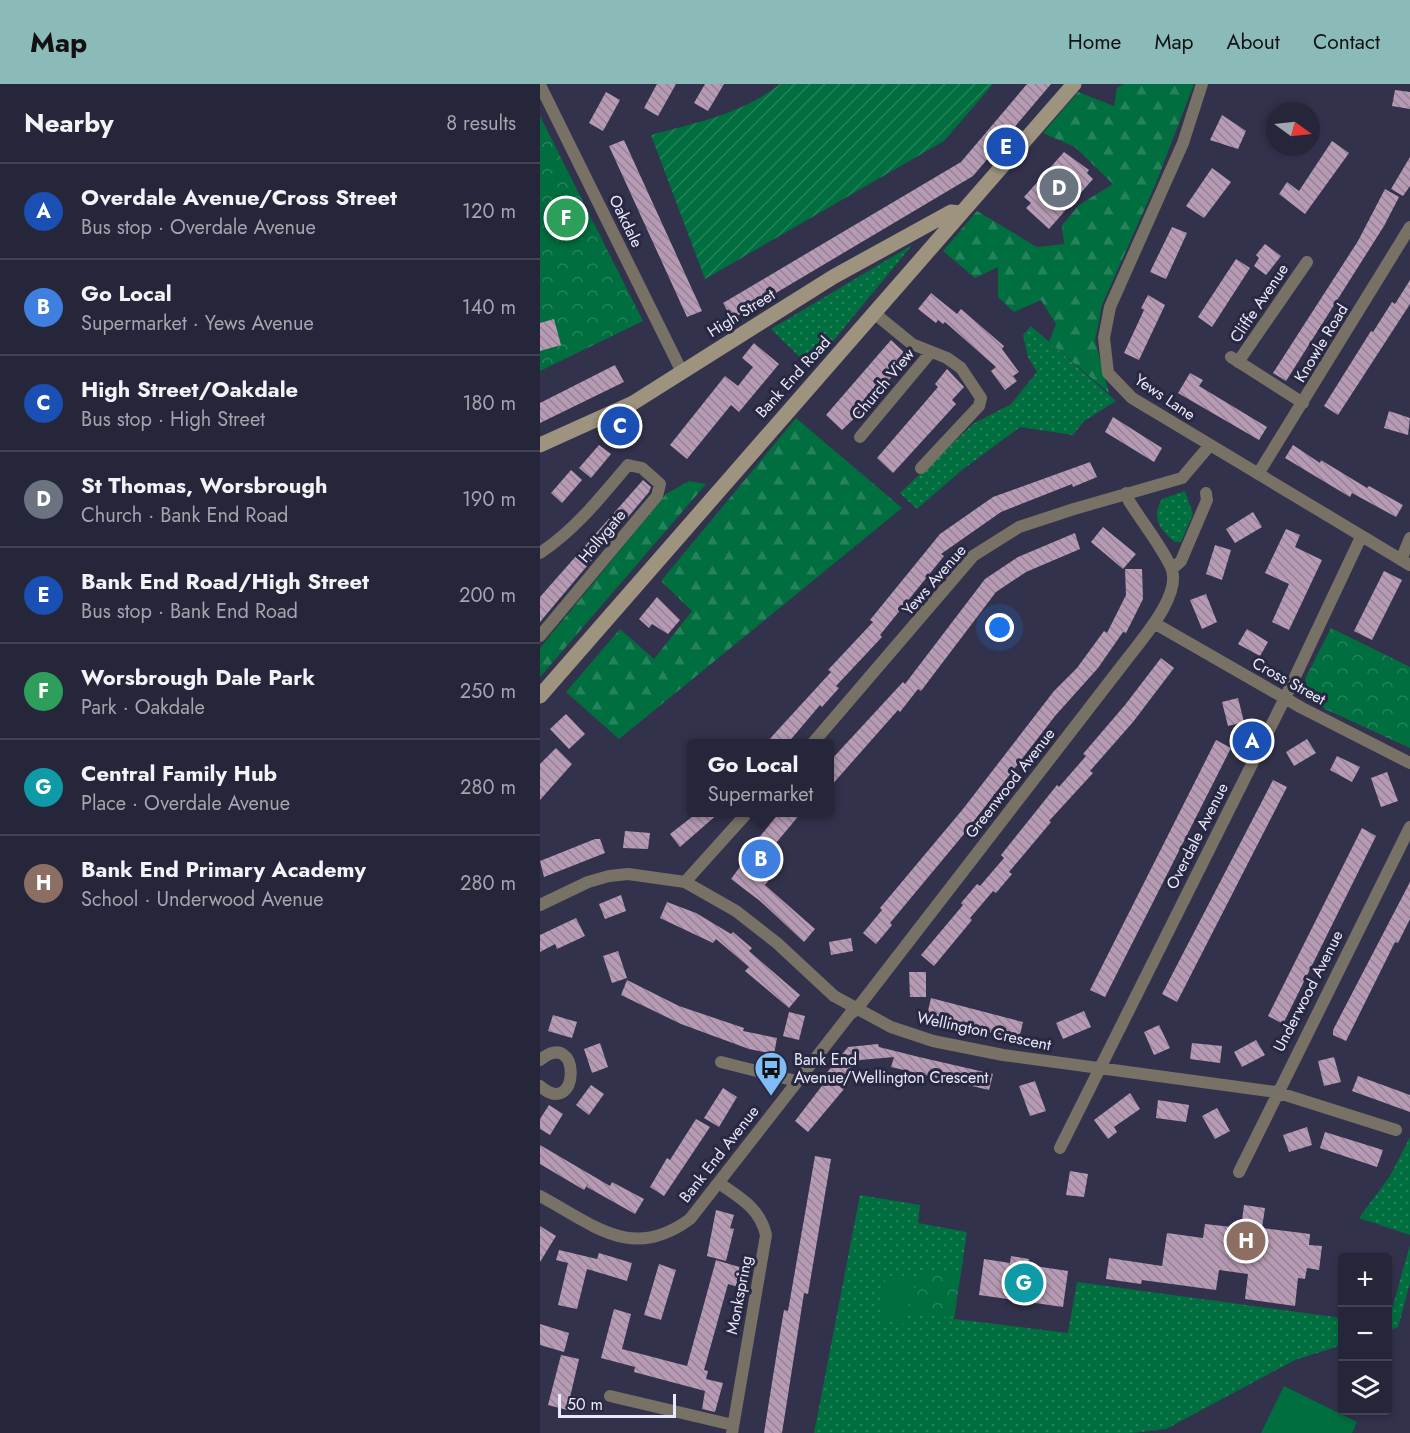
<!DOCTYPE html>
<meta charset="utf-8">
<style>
:root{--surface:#26263a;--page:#2e2e42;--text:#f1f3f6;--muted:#a4a5af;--line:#424354;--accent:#8bbbb9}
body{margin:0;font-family:Jost,sans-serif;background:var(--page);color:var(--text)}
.controls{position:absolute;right:18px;bottom:18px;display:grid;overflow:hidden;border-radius:6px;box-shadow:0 3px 9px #0003}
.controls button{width:54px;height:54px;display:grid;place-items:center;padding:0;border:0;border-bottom:2px solid var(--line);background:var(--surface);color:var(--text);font:30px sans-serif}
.compass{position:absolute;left:726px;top:18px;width:54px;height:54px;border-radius:50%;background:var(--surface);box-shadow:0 3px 9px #0003;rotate:105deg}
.scale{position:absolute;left:18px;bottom:15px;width:118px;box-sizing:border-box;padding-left:6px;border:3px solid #e9e9fb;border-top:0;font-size:16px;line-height:21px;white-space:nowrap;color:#e9e9fb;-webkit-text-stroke:4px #292842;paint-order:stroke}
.you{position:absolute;left:460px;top:544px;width:21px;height:21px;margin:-15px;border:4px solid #fff;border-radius:50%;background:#1a73e8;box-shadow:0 0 0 9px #1a73e833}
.badge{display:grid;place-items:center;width:39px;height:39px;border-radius:50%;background:var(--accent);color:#fff;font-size:20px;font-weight:700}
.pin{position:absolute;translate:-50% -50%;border:3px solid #fff;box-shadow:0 2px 6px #0006}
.popup{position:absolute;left:147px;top:655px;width:147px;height:78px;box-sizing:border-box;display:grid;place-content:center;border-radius:6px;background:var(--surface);filter:drop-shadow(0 2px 4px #0005);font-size:20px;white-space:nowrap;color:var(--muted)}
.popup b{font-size:22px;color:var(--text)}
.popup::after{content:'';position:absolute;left:50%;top:100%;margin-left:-12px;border:12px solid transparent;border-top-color:var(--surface)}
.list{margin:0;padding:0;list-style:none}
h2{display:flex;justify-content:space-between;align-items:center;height:78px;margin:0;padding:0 24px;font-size:26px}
h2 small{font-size:20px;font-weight:400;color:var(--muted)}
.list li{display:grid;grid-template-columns:39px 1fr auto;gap:18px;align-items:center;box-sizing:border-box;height:96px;padding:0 24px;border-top:2px solid var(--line)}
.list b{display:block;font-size:22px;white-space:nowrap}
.list p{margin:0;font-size:20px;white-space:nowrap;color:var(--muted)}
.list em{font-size:20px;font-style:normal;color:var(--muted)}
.icon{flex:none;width:33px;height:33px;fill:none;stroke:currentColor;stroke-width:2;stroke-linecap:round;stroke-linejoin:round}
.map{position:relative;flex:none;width:870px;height:1349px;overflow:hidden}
header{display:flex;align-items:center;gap:36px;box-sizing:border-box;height:84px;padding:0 30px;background:var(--accent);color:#111}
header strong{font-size:28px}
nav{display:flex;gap:33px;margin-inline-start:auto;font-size:21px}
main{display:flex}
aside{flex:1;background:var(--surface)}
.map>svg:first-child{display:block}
.grass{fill:url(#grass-dots)}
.forest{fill:url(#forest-firs)}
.park{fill:url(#park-crowns)}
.garden{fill:url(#garden-furrows)}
.pitch{fill:#006e3e}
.building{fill:url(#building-back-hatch)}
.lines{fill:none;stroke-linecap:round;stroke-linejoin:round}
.street{stroke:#787165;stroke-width:12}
.secondary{stroke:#9d937e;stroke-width:15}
.labels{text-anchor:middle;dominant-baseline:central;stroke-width:6;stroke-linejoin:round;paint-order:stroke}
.street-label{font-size:16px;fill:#e9e9fb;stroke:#292842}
.poi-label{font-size:16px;fill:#e9e9fb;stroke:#292842;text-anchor:start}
</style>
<header>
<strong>Map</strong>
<nav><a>Home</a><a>Map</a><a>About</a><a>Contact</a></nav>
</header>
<main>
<aside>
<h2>Nearby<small>8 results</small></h2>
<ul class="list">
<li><span class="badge" style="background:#1a4fb4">A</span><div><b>Overdale Avenue/Cross Street</b><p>Bus stop · Overdale Avenue</p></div><em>120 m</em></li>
<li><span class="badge" style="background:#3f7fe0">B</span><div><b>Go Local</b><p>Supermarket · Yews Avenue</p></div><em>140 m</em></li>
<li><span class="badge" style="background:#1a4fb4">C</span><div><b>High Street/Oakdale</b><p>Bus stop · High Street</p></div><em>180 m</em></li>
<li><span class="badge" style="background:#6b7280">D</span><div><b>St Thomas, Worsbrough</b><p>Church · Bank End Road</p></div><em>190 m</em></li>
<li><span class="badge" style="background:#1a4fb4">E</span><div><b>Bank End Road/High Street</b><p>Bus stop · Bank End Road</p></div><em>200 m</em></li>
<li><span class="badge" style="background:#2e9e5b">F</span><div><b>Worsbrough Dale Park</b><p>Park · Oakdale</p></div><em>250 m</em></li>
<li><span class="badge" style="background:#0f9aa8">G</span><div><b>Central Family Hub</b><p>Place · Overdale Avenue</p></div><em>280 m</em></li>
<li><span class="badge" style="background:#8d6e63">H</span><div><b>Bank End Primary Academy</b><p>School · Underwood Avenue</p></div><em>280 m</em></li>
</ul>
</aside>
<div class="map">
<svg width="870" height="1349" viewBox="0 0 870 1349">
<defs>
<pattern id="grass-dots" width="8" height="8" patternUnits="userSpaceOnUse" patternTransform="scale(1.5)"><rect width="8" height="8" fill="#006e3e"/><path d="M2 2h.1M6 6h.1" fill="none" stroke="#25835b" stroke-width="1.8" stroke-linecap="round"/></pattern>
<pattern id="forest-firs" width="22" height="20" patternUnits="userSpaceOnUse" patternTransform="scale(1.5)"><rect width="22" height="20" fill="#006e3e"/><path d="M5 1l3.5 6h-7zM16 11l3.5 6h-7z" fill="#25835b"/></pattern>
<pattern id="park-crowns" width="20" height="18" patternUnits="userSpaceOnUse" patternTransform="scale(1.5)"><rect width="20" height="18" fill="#006e3e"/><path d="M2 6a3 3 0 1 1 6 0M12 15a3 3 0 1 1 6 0" fill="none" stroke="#25835b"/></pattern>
<pattern id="garden-furrows" width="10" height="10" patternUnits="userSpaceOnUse" patternTransform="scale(1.5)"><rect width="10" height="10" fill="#006e3e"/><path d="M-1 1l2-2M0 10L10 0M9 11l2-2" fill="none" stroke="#25835b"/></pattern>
<pattern id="building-back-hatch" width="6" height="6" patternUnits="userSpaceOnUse" patternTransform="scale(1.5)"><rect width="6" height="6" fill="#b79bb4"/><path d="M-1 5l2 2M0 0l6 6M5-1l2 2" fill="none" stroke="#958294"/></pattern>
</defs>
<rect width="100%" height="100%" fill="#33324d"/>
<!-- grass -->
<path class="grass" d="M372,161L271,284L231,245Z
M491,242L576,317L544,337L533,351L480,343L422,386L377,425L360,409L433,340L471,320L497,288L488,273L483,251Z
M645,407L653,430L641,458H635C619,445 611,434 622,415Z
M870,1053V1151L819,1134L850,1092Z
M320,1111L380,1121L378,1139L427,1148L414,1235L528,1249L537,1198L802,1234V1261L755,1276L626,1345L592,1349H274Z
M870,1161V1199L858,1243L848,1247V1239Z"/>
<!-- forest -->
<path class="forest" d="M584,0H654L616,99L562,221L555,257L569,309L509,258L516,240L501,216L474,228L458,213V183L435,194L403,167L437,127L497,163L524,160L522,141L539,121L573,100L535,63L503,49L538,8L574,22L577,4Z
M256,334L362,424L79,655L26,608L80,545L114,575L152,527L121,497Z
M149,397L166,400L0,593V564L126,410Z"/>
<!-- park -->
<path class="park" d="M0,32L103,237L0,287Z
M791,544L870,583V664L770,618L765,595Z
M378,1186L419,1191L413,1234L372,1228Z"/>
<!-- garden -->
<path class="garden" d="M240,0H453L404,57L165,195L111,51C156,39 204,29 240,0Z"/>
<!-- pitch -->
<path class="pitch" d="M346,1191L372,1195L366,1240L339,1236Z
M744,1302L817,1338L812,1349H721Z"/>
<!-- building -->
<path class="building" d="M117,0H136L118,32L104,24Z
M165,0H184L168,27L154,19Z
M487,0H511L433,92L192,235L183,219L421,78Z
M855,6L870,8V25L852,22Z
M66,8L80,16L63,47L49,39Z
M682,31L706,47L698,65L670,56Z
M84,56L162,227L147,233L69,62Z
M792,57L809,69L765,130L739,110L747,98L759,107Z
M524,68L549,86L547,89L553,95L509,145L486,124L491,119L484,113Z
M870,73V102L863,112L851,105Z
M672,84L691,98L664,134L646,122Z
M845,105L859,113L844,142L746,297L733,289L818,157Z
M632,143L647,149L626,195L610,188Z
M725,160L741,172L726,191L714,182L719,174L716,171Z
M696,175L710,184L672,243L658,233Z
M870,196V220L798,331L784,322L831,247L833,248L852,218L855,220Z
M391,209L417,230L421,225L464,262L462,265L479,288L473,292L477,297L465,306L451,287L456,283L405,238L403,240L398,236L396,239L378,225Z
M608,211L625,221L599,276L584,269L604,226L601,224Z
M14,235L21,261L0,267V239Z
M351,256L369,273L324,325L302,346L286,331Z
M214,259L239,280L199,328L191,321L147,375L130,361L185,292L198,302L213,283L202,274Z
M75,281L84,298L0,339V319Z
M407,285L424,303L412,316L416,320L353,389L337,374L398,303L395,300Z
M650,289L663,296L659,302L727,343L719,356L638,309Z
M849,327L870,334L868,351L844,344Z
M573,333L622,364L614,378L565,348Z
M59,361L71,370L51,394L39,384Z
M753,361L780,379L781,376L827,404L829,402L863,421L856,433L812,409L810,413L745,374Z
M550,378L557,393L533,403L532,400L461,428L401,470L404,472L340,551L342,553L296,602L299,604L282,623L280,621L247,660H225L291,588L288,586L333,538L330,536L400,450L453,413Z
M31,386L42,396L22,419L11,409Z
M103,396L111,403L109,408L0,538V513Z
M713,428L722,443L695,459L686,445Z
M563,443L596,470L583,485L551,458Z
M746,445L760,451L755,463L782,476L749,546L732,538L749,500L725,489Z
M535,449L540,465L486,488L456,508L381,607L378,605L360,628L358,626L290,703V677L363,598L365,600L445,495L478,473Z
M675,461L691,466L682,496L666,490Z
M585,485H602L603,515L586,549L583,548L558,584L515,632L424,750L350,839L352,841L336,860L323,849L342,826L340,824L423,725L514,607L537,584L564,547L567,549L586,511Z
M844,487L862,496L832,556L814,547Z
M666,510L677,538L662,545L650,516Z
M117,513L140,536L128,550L112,540L109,544L99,535Z
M707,545L728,558L720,572L698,560Z
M621,574L634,584L593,638L550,687L553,689L509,737L511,738L469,788L472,790L456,809L453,807L442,820L430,834L432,836L394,882L381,871L423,821L421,819L437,800L440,802L464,774L461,771L517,701L519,703L546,672L543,670L585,621Z
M698,614L704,638L688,642L682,618Z
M26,630L45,650L29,665L10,645Z
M767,655L776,669L754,682L746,668Z
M676,656L691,664L565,913L550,906Z
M16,664L32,680L0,716V680Z
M797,672L820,683L812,698L790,686Z
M847,688L858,717L841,723L831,694Z
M733,696L747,703L637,918L622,910Z
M157,729H179L140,763L130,750Z
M239,729H261L226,771L240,782L225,801L275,845L264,858L220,817L191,795L207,773L201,769L209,758L213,761Z
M822,744L836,752L743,940L728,932Z
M85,747L110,749L108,765L83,764Z
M55,755H60L65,769L4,793L0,777Z
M870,798V835L858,859L855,858L806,957L793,951V946Z
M81,811L86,827L65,835L59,820Z
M127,818L156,829L191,850L193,848L212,864L209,867L260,911L249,924L205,887L209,883L176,855L173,859L120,834Z
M36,834L45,852L17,865L15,860L0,868V851Z
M311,854L313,867L291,871L289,858Z
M78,867L87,894L72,899L63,872Z
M369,888H386V913H370Z
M87,896L139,922L204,944L203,947L237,954L234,970L209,965L141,940L81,911Z
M391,914L483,938L479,955L448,948L449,944L387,931Z
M544,927L551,943L523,955L516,939Z
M249,928L265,932L259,956L243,952Z
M13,931L37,938L32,954L8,947Z
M619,941L630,964L614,971L604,948Z
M716,956L725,971L702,983L694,968Z
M60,959L68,983L52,989L44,965Z
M652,959L682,962L680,979L650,975Z
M338,960L339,963L379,973L453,990L449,1006L351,983L354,973L320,976L299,1001L304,1005L268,1048L255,1037L288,994L285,991L308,963Z
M794,973L801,998L784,1002L778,977Z
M818,992L870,1011V1028L812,1007Z
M495,997L506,1027L490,1032L479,1002Z
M51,1001L64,1010L49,1031L36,1021Z
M183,1004L197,1013L179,1043L164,1034Z
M590,1009L600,1025L574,1043L577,1048L568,1055L554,1036Z
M618,1016L649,1021L646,1038L616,1034Z
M9,1021L23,1030L10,1051L0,1045V1035Z
M677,1024L690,1047L675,1055L662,1032Z
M156,1035L170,1043L124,1112L110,1103L127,1074L130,1076Z
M767,1043L772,1061L749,1068L743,1051Z
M785,1048L843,1066L837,1083L780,1064Z
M0,1061L70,1102L72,1098L104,1115L95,1130L47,1103L48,1100L44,1106L0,1080Z
M275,1072L291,1075L268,1210L264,1209L242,1349H224L238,1261L244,1226L248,1227Z
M530,1087L548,1090L544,1113L526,1111Z
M704,1121L725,1124L722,1144L770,1150L769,1161L782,1162L779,1186L767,1184L765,1195L758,1194L755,1222L705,1215L708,1190L679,1186L676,1206L602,1196L601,1200L566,1195L569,1174L622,1182L627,1149L663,1154L665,1140L701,1144Z
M176,1126L194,1131L190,1144L194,1145L186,1177L167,1172Z
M0,1142L16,1152L0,1178Z
M19,1166L57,1175L59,1169L92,1179L87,1197L47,1185L37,1225L18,1221L28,1179L16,1176Z
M471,1172L489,1175L488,1181L528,1187L523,1223L439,1211L444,1175L470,1179Z
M176,1176L206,1185L201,1204L188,1200L164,1286L168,1287L166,1295L183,1299L175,1328L162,1325L165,1307L94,1288L95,1283L61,1274L74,1225L91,1230L82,1265L147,1282Z
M119,1180L136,1186L121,1236L104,1231Z
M0,1240L29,1249L24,1268L0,1261Z
M21,1271L39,1275L27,1326L8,1321Z"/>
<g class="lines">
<!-- street -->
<path class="street" d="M662,0L643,59L570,223L564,254L568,289L592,314L870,481
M0,1L142,288
M334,229L372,260L407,274L421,284L441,314L439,322L381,384
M691,273L763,319
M698,278L767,178
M320,353L391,268
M718,390L870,143
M0,469C35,446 61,413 88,381L102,384L120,400L117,412L0,552
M861,476L870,454
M632,485L641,477L667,416L666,409
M614,539L762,624L870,679
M272,660L433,472L479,443L534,425L642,394L670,361
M145,798L208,728
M0,821L48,798L69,792L88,790L145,798L196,827L237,859L294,912L351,943L393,957L463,971L736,1008L856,1046
M0,976C42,942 40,1037 0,1002
M181,978L256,997
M520,1064L745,614L821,453
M699,1088L870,743
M179,1099C200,1114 220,1124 226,1151L192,1349
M0,1112C54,1141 92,1178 150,1135L310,930L316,926L587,575C602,555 643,510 631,483C620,460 602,438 589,417L586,409
M70,1312L193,1341"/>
<!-- secondary -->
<path class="secondary" d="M0,361L93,319L293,193L411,128L420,129
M0,612L534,0"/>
</g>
<!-- icons -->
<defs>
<g id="bus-pin" transform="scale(1.725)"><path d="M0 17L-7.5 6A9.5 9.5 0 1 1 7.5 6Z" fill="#7fbdf9" stroke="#292842"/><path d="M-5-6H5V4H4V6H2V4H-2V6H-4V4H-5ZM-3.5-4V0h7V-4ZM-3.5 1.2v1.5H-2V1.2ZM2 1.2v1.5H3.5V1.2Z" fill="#111"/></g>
</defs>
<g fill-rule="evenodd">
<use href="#bus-pin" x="231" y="984"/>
</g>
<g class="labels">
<!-- street labels -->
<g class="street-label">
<text transform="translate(86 137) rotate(64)">Oakdale</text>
<text transform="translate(719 219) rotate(-56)">Cliffe Avenue</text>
<text transform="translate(201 229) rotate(-32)">High Street</text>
<text transform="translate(781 259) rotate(-59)">Knowle Road</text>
<text transform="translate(253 293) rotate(-48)">Bank End Road</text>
<text transform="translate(343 300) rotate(-50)">Church View</text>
<text transform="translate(625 313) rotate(34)">Yews Lane</text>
<text transform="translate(62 452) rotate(-50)">Hollygate</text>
<text transform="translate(394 496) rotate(-49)">Yews Avenue</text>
<text transform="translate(749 597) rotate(29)">Cross Street</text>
<text transform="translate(470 699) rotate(-52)">Greenwood Avenue</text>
<text transform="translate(657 752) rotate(-63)">Overdale Avenue</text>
<text transform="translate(768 907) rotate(-63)">Underwood Avenue</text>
<text transform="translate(444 947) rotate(12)">Wellington Crescent</text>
<text transform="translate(179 1070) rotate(-52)">Bank End Avenue</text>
<text transform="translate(199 1211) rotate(-79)">Monkspring</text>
</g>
<!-- poi labels -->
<g class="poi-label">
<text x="254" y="975">Bank End<tspan x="254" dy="18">Avenue/Wellington Crescent</tspan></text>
</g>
</g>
</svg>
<div class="controls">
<button>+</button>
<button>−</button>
<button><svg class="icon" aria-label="layers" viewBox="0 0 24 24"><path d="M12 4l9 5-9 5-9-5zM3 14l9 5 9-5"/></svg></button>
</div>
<svg class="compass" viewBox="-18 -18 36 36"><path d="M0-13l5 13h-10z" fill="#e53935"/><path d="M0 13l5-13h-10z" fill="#a4a5af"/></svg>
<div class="scale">50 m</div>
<div class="you"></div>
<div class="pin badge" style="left:712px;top:657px;background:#1a4fb4">A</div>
<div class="pin badge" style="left:221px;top:775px;background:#3f7fe0">B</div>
<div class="popup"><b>Go Local</b>Supermarket</div>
<div class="pin badge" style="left:80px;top:342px;background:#1a4fb4">C</div>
<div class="pin badge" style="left:519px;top:104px;background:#6b7280">D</div>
<div class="pin badge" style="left:466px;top:63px;background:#1a4fb4">E</div>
<div class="pin badge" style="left:26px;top:134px;background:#2e9e5b">F</div>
<div class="pin badge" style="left:484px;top:1199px;background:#0f9aa8">G</div>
<div class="pin badge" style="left:706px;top:1157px;background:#8d6e63">H</div>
</div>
</main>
